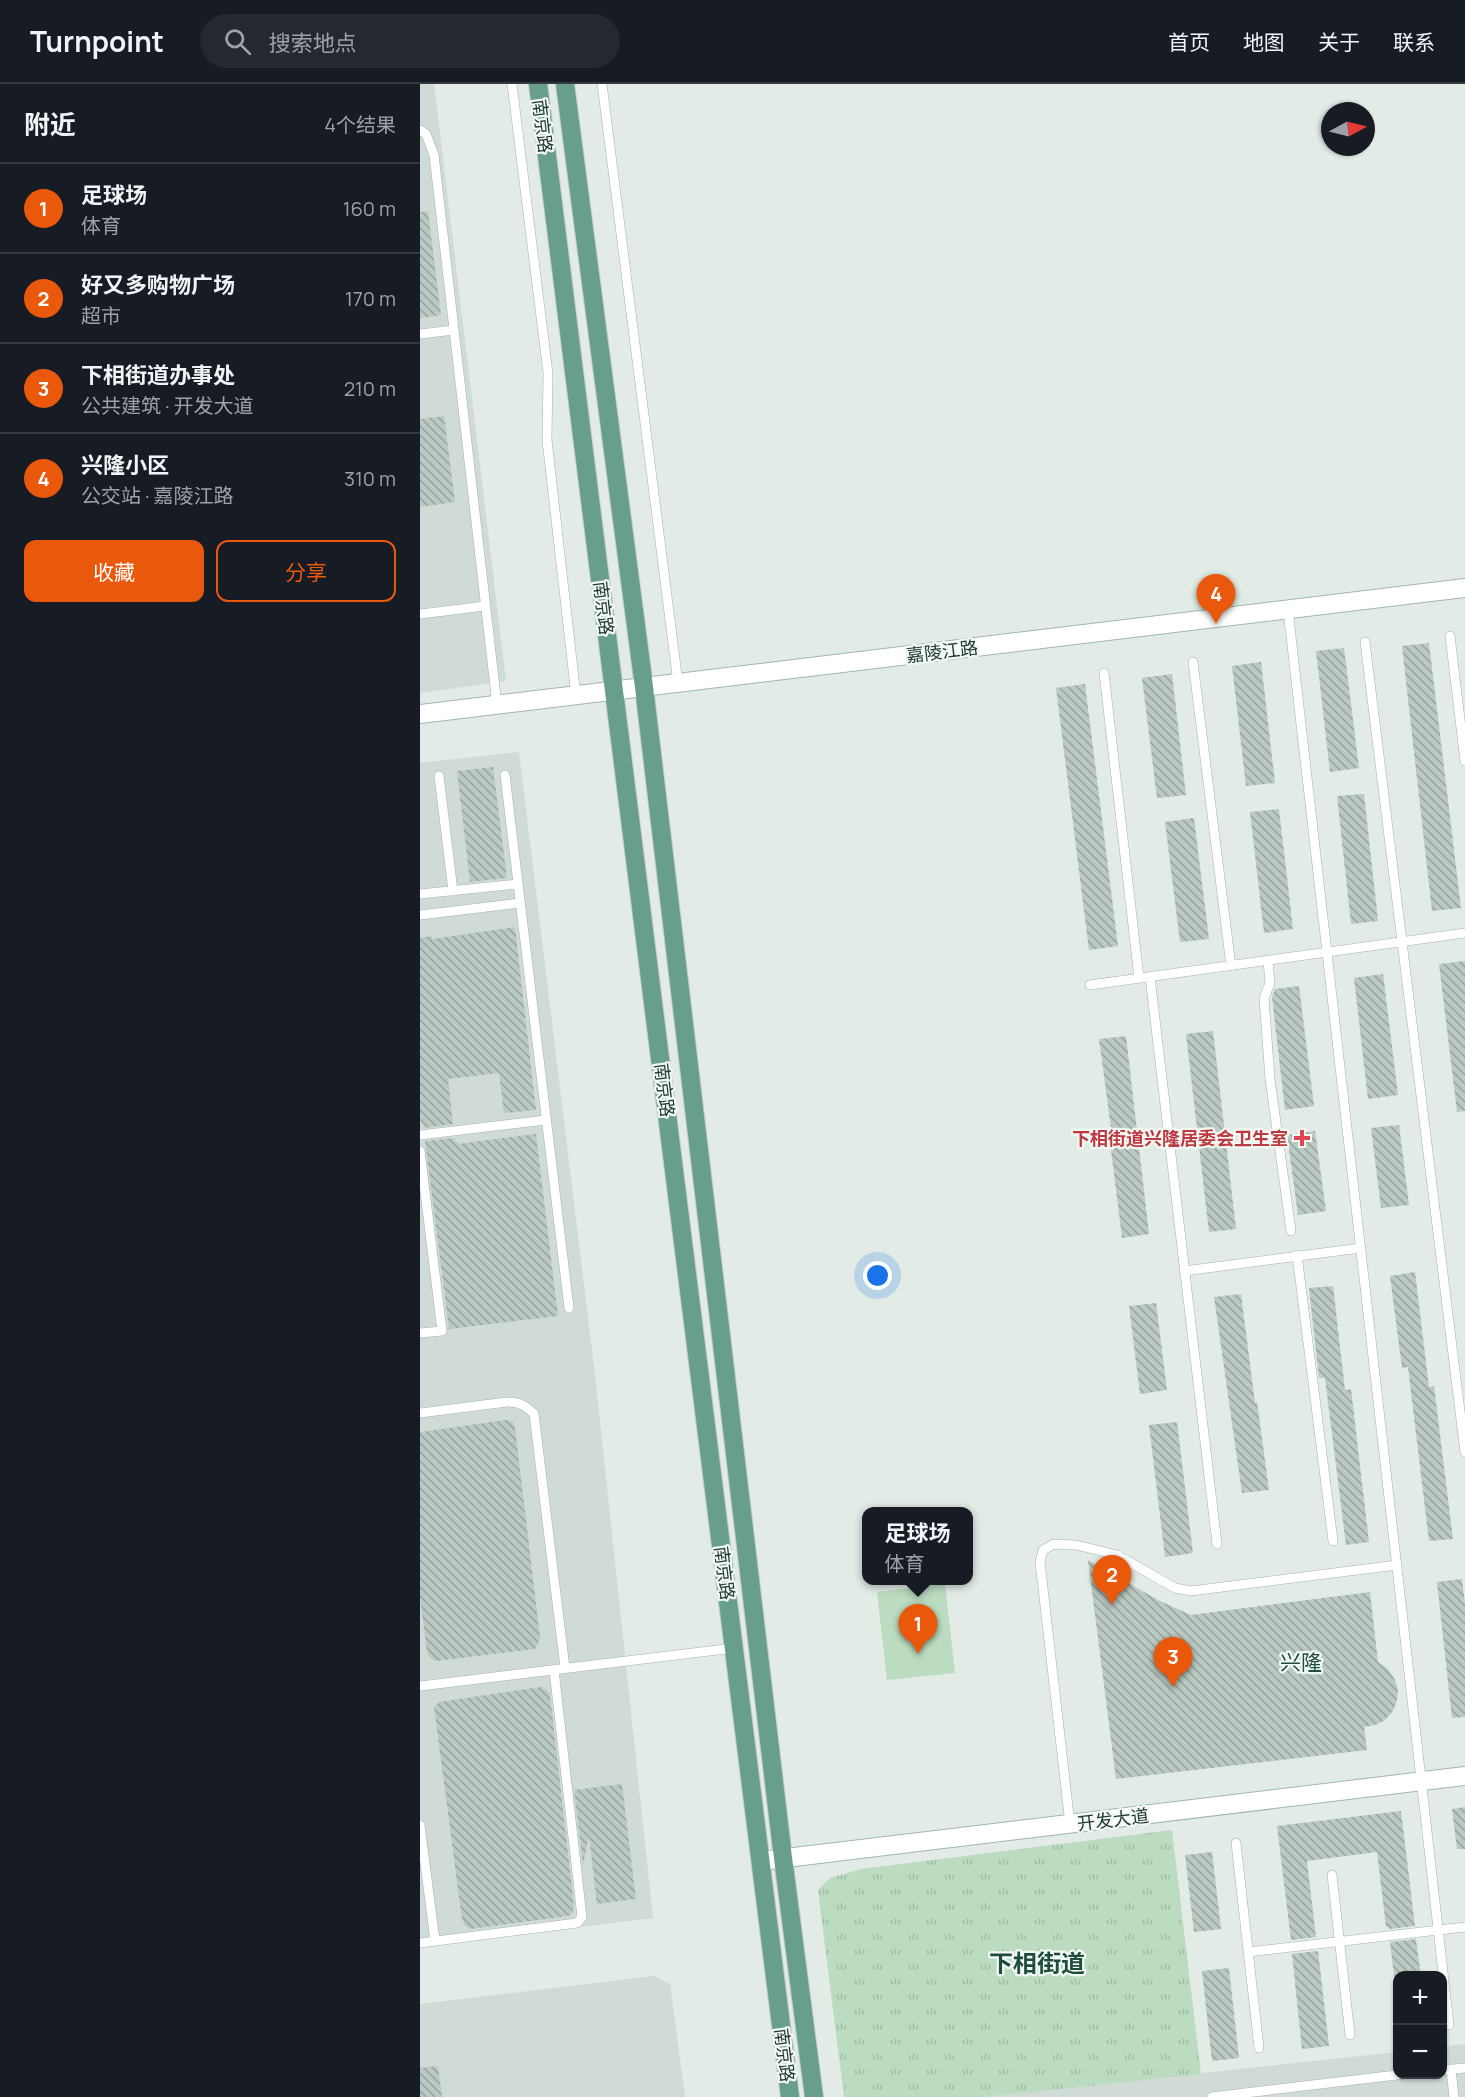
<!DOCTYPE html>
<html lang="zh">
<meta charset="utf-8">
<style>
:root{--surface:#171b24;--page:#242831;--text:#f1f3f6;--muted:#9ea1a6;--line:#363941;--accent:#ea580c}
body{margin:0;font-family:Manrope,"Noto Sans SC",sans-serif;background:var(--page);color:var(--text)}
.controls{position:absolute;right:18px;bottom:18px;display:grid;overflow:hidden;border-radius:12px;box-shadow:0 2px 4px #0004}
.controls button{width:54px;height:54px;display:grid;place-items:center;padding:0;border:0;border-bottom:2px solid var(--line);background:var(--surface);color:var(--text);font:30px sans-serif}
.compass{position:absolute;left:901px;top:18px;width:54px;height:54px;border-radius:50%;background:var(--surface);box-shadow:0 2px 4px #0004;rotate:83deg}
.you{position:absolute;left:458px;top:1192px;width:21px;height:21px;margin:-15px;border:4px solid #fff;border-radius:50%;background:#1a73e8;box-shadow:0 0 0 9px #1a73e833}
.badge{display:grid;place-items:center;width:39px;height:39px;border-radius:50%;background:var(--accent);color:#fff;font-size:20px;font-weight:700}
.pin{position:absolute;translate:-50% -50px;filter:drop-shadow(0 2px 3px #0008)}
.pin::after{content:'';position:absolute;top:32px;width:21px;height:18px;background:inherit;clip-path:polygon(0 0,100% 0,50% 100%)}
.popup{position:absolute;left:442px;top:1423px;width:111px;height:78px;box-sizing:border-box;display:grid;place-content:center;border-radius:12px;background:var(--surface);filter:drop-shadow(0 2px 4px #0005);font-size:20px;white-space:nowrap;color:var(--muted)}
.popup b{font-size:22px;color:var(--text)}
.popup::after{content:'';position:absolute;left:50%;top:100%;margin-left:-12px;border:12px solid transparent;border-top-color:var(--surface)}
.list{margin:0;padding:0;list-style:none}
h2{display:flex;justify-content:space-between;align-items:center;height:78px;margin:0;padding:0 24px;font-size:26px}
h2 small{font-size:20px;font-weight:400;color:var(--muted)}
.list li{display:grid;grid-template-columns:39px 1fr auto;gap:18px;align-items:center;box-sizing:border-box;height:90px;padding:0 24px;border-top:2px solid var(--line)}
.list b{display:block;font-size:22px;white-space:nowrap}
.list p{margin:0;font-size:20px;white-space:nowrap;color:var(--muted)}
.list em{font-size:20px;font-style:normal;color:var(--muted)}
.actions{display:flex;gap:12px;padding:18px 24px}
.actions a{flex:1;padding:14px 0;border:2px solid var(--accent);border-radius:12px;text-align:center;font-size:21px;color:var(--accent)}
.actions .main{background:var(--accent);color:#fff}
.icon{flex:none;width:33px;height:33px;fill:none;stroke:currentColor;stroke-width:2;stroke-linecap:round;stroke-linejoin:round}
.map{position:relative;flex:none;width:1045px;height:2013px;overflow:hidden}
header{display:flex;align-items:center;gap:36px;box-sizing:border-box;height:84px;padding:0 30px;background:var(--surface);border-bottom:2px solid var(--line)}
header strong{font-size:28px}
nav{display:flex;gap:33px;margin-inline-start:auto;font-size:21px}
.search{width:420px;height:54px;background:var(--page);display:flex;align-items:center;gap:15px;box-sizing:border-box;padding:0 21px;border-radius:33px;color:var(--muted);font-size:22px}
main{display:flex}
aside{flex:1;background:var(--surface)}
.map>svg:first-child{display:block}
.built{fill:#d0dbd5}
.grass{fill:url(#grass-tufts)}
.pitch{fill:#bbdcc0}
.building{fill:url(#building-back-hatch)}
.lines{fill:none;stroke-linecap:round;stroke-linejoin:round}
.lane-casing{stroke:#a5b3ac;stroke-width:10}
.secondary-casing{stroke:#a0b7ac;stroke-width:20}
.primary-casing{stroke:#c1c8c6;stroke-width:20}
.lane{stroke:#fff;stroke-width:9}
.secondary{stroke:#fff;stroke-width:18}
.primary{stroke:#689f8a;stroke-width:18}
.health-dot{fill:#e0444e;stroke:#f2f8f4;stroke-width:2}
.labels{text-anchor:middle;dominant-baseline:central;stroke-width:4.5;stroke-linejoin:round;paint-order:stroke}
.street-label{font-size:18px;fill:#223b32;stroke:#f2f8f4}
.health-label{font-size:18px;font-weight:bold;fill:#be3a42;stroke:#f2f8f4;text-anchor:end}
.quarter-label{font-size:21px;fill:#1f4d3c;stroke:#f2f8f4}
.district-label{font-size:24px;font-weight:bold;fill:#1f4d3c;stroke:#f2f8f4}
</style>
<header>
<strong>Turnpoint</strong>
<div class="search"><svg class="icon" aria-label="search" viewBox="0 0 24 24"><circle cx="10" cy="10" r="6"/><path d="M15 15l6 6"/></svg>搜索地点</div>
<nav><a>首页</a><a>地图</a><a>关于</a><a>联系</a></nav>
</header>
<main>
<aside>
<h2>附近<small>4个结果</small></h2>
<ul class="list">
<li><span class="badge">1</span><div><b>足球场</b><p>体育</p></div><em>160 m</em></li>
<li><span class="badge">2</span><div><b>好又多购物广场</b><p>超市</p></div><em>170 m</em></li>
<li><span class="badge">3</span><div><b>下相街道办事处</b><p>公共建筑 · 开发大道</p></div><em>210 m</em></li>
<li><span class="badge">4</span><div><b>兴隆小区</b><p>公交站 · 嘉陵江路</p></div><em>310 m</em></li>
</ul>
<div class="actions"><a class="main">收藏</a><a>分享</a></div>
</aside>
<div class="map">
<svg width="1045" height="2013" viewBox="0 0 1045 2013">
<defs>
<pattern id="grass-tufts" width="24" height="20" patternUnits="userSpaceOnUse" patternTransform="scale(1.5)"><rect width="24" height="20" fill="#bbdcc0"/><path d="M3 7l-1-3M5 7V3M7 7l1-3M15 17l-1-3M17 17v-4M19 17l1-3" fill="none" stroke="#a0bea5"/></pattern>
<pattern id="building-back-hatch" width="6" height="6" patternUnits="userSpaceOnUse" patternTransform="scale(1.5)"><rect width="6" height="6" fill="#bac9c1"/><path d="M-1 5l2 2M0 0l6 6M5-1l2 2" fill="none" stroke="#97a49d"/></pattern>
</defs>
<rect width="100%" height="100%" fill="#e2ebe6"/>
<!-- built -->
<path class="built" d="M0,0H14L86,597L0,609Z
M99,668L175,1291L233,1834L0,1863V679Z
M234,1892L250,1900L265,2013H0V1920Z
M1045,1960V2013H561L977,1968L978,1990H1022L1023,1963Z"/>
<!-- grass -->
<path class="grass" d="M752,1746L781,1990L563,2013H424L398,1806L410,1794L441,1785Z"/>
<!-- pitch -->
<path class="pitch" d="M525,1500L535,1589L467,1596L457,1508Z"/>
<!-- building -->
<path class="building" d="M8,127L21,231L0,234V128Z
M24,332L35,418L0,423V335Z
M1009,559L1041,824L1012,827L982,562Z
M924,564L939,684L910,688L896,567Z
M841,578L855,699L826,702L812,582Z
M752,590L766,711L737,714L722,594Z
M665,600L698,862L669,866L636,604Z
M73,683L87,794L50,798L37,687Z
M944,710L958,837L931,840L917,712Z
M859,725L873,845L844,849L830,728Z
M774,734L789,855L760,858L745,738Z
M95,843L116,1026L84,1029L79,989L28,995L33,1040L4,1044L3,1039L1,1040L0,1030V854L12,852V855Z
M1045,877V1027L1037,1028L1019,880Z
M963,890L978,1011L948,1015L934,894Z
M879,902L894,1022L865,1026L852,913L855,905Z
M793,947L816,1145L789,1148L766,950Z
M706,952L729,1150L702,1154L691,1066H694L679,955Z
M979,1041L989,1121L961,1124L951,1044Z
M895,1047L906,1127L878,1131L867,1051Z
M116,1050L138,1232L29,1245L5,1057L35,1054V1058H38V1060Z
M995,1188L1009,1303L1014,1302L1033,1455L1009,1457L988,1283L982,1284L970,1192Z
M913,1202L925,1306L931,1305L949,1458L926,1461L905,1294H899L889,1204Z
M821,1210L835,1319L837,1318L849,1406L822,1409L794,1213Z
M736,1219L747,1306L720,1310L709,1222Z
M86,1336L93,1338L95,1344L120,1553L118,1560L115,1565L16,1577L10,1574L7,1568L0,1514V1348Z
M757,1338L773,1469L745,1473L729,1341Z
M668,1476L738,1516L771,1531L950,1508L958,1578L967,1584L974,1594L978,1605L977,1616L973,1627L965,1636L955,1641L944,1643L947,1666L696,1695Z
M1042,1495L1045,1520V1633L1032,1634L1017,1498Z
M121,1603L127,1606L130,1611L154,1822L153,1827L149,1832L50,1845L45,1841L42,1835L14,1623L19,1618Z
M202,1700L216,1815L177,1820L169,1752L163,1781L154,1706Z
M1045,1723V1765H1037L1032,1725Z
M981,1727L995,1842L969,1845V1843H966L957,1768L887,1777L896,1853L871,1856L857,1742Z
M792,1768L801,1845L774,1848L765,1771Z
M996,1855L1001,1892H974L970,1858Z
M898,1867L909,1962L882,1965L872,1870Z
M809,1884L819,1974L792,1977L782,1887Z
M18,1982L22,2013H0V1984Z"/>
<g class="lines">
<!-- lane casing -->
<g class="lane-casing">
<path id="lane" d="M92,0L128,289L127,356L156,612
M182,0L258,599
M0,46L6,50L14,71L77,621
M0,250L34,246
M868,526L1029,1941
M0,530L65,522
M1030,552L1045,677
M945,558L1045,1368
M773,578L811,882
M684,589L719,894
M85,691L149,1224
M19,692L33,807
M0,810L98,800
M0,831L100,819
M848,877L850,899L844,914L850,995L871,1147
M730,893L797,1460
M670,901L1045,849
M0,1051L126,1036
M0,1067L22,1247L0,1249
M877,1171L913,1457
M764,1187L941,1164
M0,1329L87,1318C99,1318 105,1321 114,1330L145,1584
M0,1602L314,1564
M650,1740L620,1478L623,1466L634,1460L656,1461L697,1471L755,1504L771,1507L977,1481
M0,1741L15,1857
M816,1759L839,1964
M912,1791L930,1951
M0,1859L157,1839L162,1833L134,1586
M828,1868L1045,1843
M1031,1985L1034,2013
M1022,1986L1045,1984
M792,2013L985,1990"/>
</g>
<!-- secondary casing -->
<g class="secondary-casing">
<path id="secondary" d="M0,630L1045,504
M341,1777L1045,1692"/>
</g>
<!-- primary casing -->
<g class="primary-casing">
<path id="primary" d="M118,0L370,2013
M145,0L224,603L363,1774L394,2013"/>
</g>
<!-- lane -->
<use href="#lane" class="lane"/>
<!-- secondary -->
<use href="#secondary" class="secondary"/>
<!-- primary -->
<use href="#primary" class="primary"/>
</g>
<!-- markers -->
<path class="health-dot" d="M879 1045h6v6h6v6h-6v6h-6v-6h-6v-6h6z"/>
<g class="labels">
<!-- street labels -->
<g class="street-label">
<text transform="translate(123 42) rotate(83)">南京路</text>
<text transform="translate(184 524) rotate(83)">南京路</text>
<text transform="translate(522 567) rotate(-7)">嘉陵江路</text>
<text transform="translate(245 1006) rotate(83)">南京路</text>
<text transform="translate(305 1489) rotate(83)">南京路</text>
<text transform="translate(693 1735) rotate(-7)">开发大道</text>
<text transform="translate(365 1971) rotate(83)">南京路</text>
</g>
<!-- health labels -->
<g class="health-label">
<text x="868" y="1054">下相街道兴隆居委会卫生室</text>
</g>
<!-- quarter labels -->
<g class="quarter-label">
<text x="881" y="1578">兴隆</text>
</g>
<!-- district labels -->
<g class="district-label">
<text x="617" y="1878">下相街道</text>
</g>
</g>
</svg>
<div class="controls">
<button>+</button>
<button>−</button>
</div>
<svg class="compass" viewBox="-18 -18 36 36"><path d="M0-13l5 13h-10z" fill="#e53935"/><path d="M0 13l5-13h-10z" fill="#9ea1a6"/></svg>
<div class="you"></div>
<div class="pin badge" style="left:498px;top:1570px">1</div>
<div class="popup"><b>足球场</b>体育</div>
<div class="pin badge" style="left:692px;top:1521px">2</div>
<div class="pin badge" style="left:753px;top:1603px">3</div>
<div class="pin badge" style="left:796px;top:540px">4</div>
</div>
</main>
